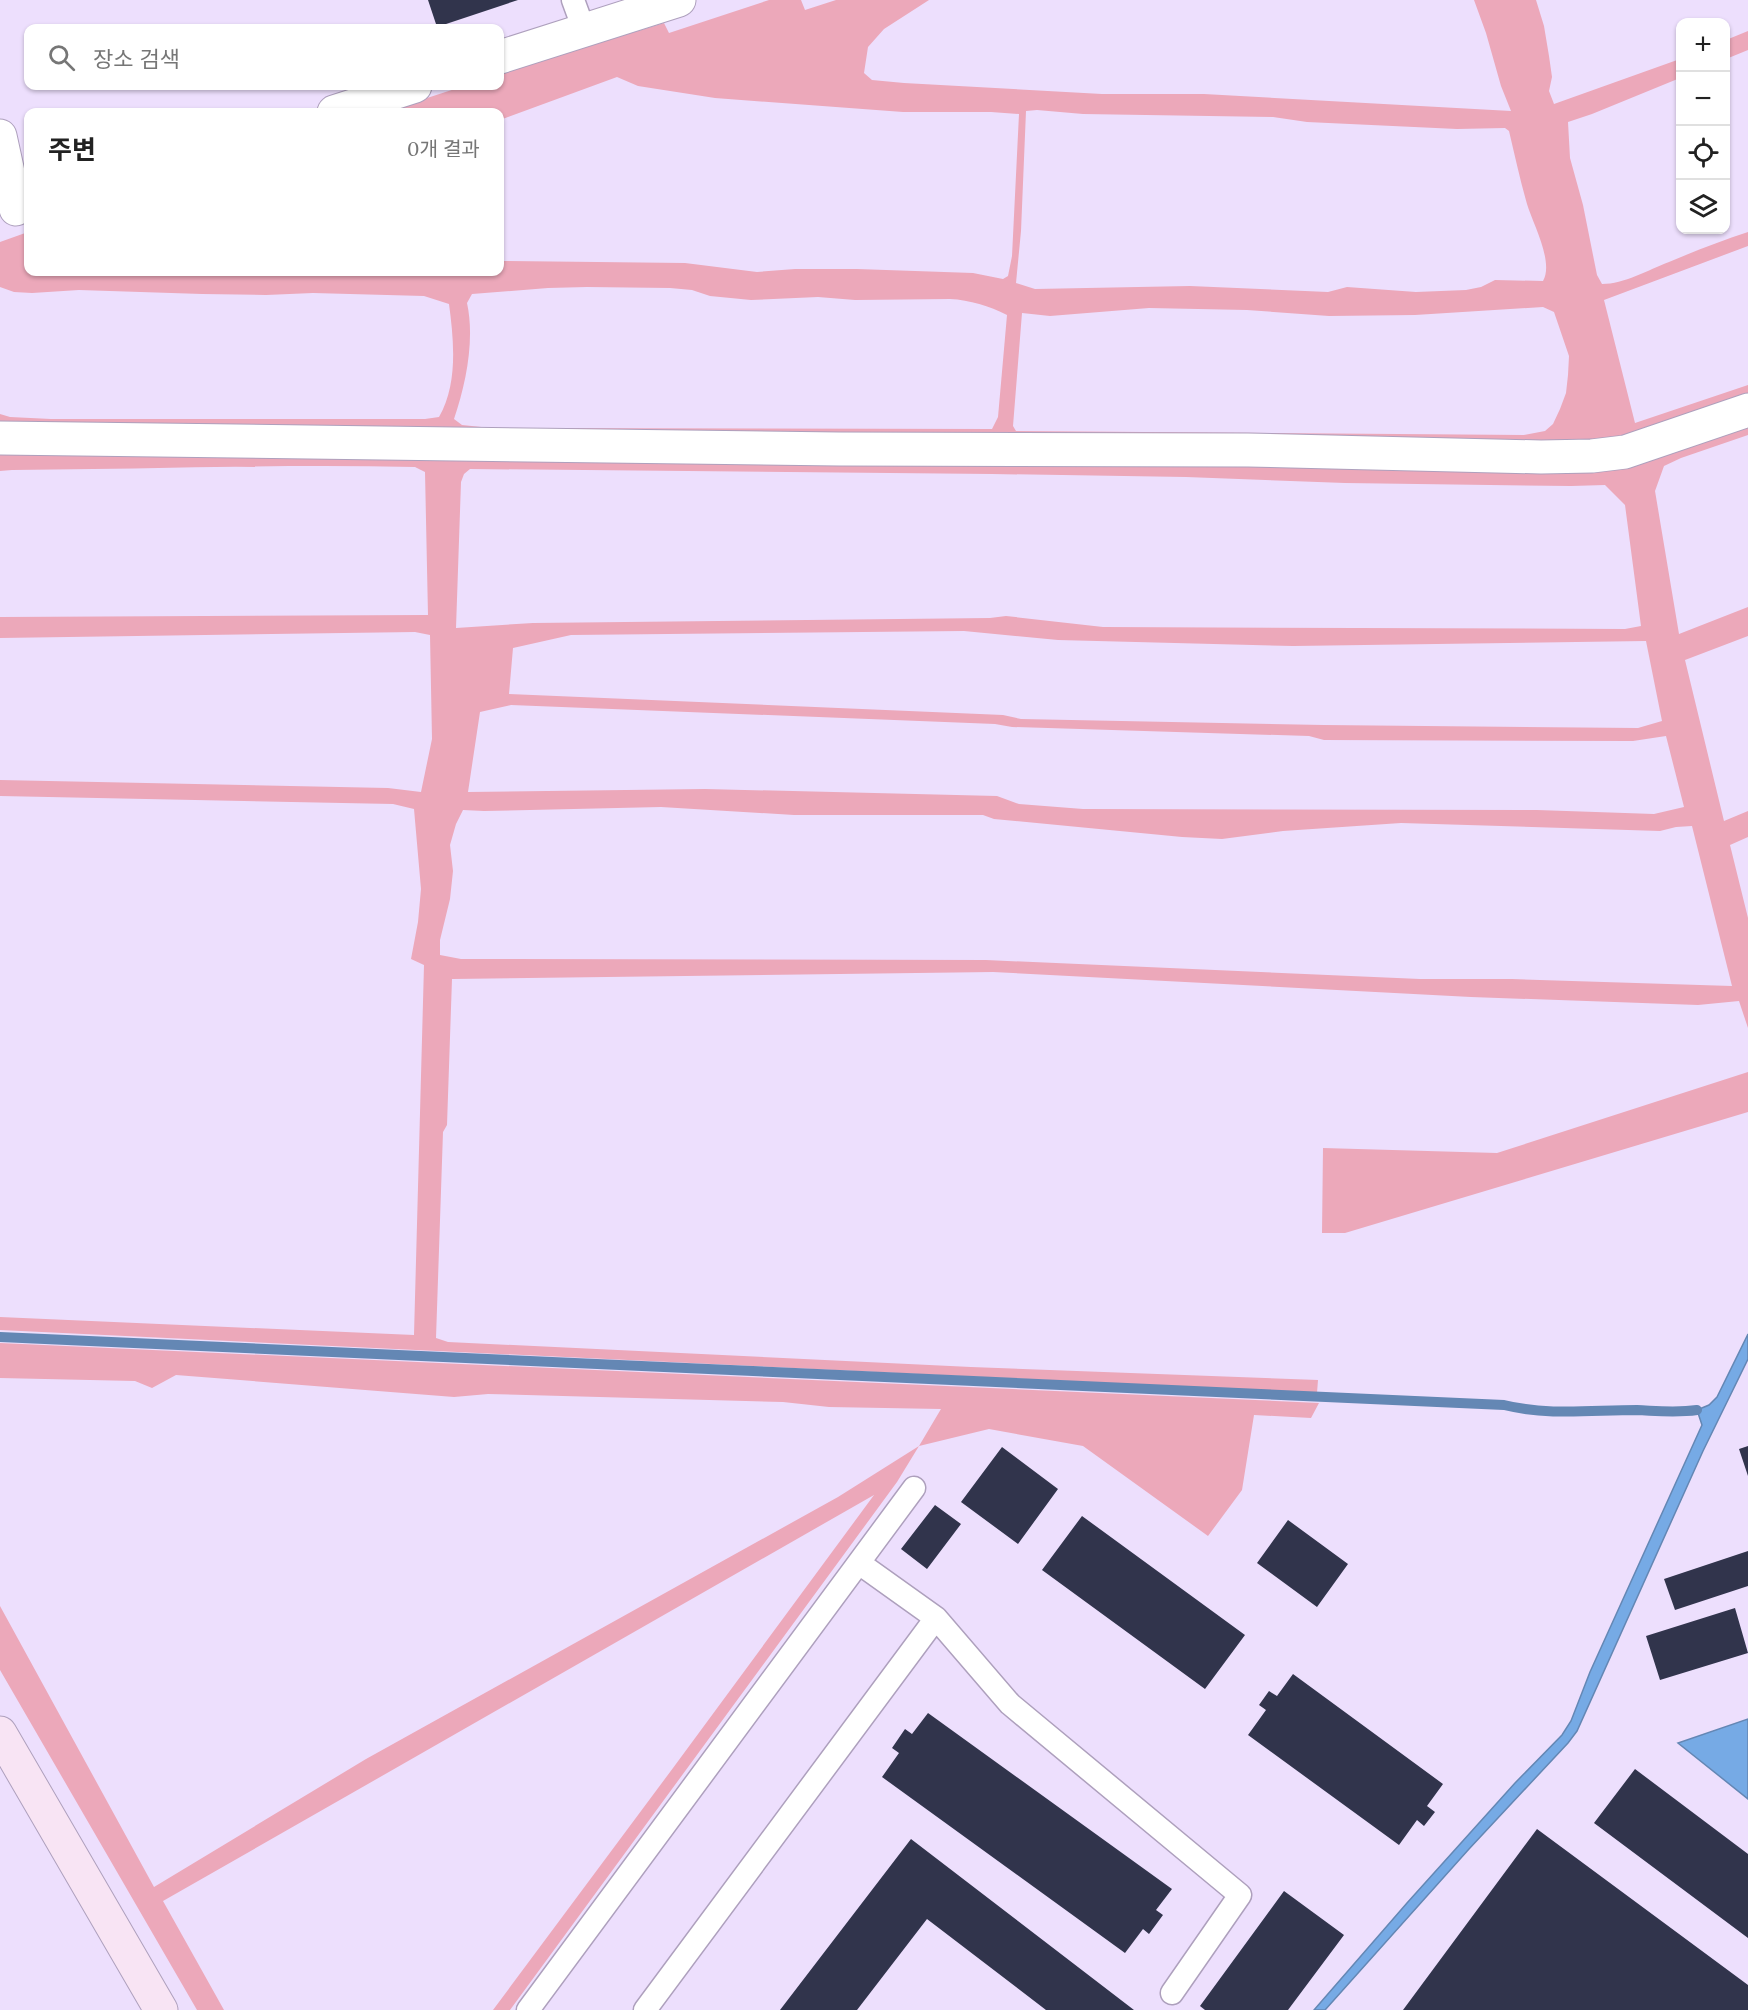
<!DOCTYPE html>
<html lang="ko">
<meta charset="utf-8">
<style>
:root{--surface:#fff;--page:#f6f6f6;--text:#222;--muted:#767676;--line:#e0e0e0}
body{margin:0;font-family:Lora,"Noto Sans KR",serif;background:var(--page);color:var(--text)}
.controls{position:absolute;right:18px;top:18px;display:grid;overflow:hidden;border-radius:12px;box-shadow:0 2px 4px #0004}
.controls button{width:54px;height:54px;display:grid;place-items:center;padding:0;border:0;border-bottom:2px solid var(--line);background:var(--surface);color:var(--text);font:30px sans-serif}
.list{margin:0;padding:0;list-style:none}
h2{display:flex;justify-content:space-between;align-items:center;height:78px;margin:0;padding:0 24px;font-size:26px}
h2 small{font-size:20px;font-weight:400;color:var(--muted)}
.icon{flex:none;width:33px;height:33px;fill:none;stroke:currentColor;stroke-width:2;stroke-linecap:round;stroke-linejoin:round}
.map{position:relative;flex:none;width:1748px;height:2010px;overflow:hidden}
.search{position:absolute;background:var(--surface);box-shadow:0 2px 4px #0004;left:24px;top:24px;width:480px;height:66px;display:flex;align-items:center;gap:15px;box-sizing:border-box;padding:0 21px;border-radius:12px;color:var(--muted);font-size:22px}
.panel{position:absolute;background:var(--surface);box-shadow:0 2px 4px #0004;left:24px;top:108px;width:480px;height:168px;border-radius:12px}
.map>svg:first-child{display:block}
.green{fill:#eca8ba;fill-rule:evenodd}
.water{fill:#76aae5;stroke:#6487b4;stroke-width:1.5}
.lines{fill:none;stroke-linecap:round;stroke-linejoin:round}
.stream{stroke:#6487b4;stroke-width:10}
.building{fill:#31344c}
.service-casing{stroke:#aea0bd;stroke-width:25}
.minor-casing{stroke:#aea0bd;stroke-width:35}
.secondary-casing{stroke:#aea0bd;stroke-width:35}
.service{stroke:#fff;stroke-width:22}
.minor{stroke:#fff;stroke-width:33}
.secondary{stroke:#f8e4f4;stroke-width:33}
</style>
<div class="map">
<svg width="1748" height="2010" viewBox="0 0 1748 2010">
<rect width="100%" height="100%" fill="#eddffd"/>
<!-- green -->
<path class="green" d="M769,0H801L805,10L836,0H929L884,29L868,47L864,73L872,80L904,83L1102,94H1204L1511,111L1501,86L1486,33L1474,0H1536L1544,26L1549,56L1552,77L1549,91L1554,104L1680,59V78L1592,114L1568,122L1570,158L1583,205L1597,275L1602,284C1624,284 1648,270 1669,262C1695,251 1721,241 1748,232V246L1604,300L1635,423L1748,385V404L1612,447L0,429V414L10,417L51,419H425L439,417C458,384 454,341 449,304L424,296L313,293L266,295L202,294L79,290L32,293L14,292L0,287V242L28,232V272H500V261L685,263L757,272L795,269H857L973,273L1003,279L1008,276L1012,256L1019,114L991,112H903L715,98L638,86L617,77L500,120V112H384L464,86H500V73L664,23L669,33ZM1037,110L1083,114L1273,117L1307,122L1457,129L1505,128L1509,131C1515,156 1520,180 1527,204C1533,224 1554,262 1543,281L1495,280L1481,287L1466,290L1416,292L1347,287L1328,292L1190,286L1035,289L1016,283L1021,231L1026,111ZM587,287L670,288L692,290L710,296L751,300L818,297L855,300L950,299C970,300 989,306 1007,315L998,417L992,429L491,428L462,425L454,419C466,384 475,339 467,303L472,294L548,288ZM1543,307L1554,312L1569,356L1568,375L1566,393L1560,409L1553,424L1545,431L1524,435L1016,431L1013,426L1022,313L1050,316L1149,308L1247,310L1329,316L1415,315Z
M1748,31V50L1726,59V40Z
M1748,424V435L1681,458L1664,466L1655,491L1679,634L1748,607V636L1685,660L1724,821L1748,811V837L1730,845L1748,918V1028L1739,1001L1698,1005L1471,997L993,972L452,979L447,1125L443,1132L436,1338L448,1342L971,1367L1318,1380L1317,1393L0,1330V1317L414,1335L424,965L411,959L418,922L421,889L414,809L393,804L0,796V780L388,788L421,792L432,739L430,635L415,632L0,638V617L428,615L425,472L415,467C280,464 146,469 12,470L0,471V451L1399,468ZM470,469L992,474L1186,477L1345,483L1571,486L1605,485L1625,505L1641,626L1625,629L1103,627L1006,616L990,618L533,623L456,628L461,482L464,474ZM964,631L1058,640L1293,646L1646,641L1662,721L1638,728L1324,725L1021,719L1003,715L509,694L513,648L571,635ZM511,705L995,724L1012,727L1309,736L1324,740L1633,741L1666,736L1684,807L1654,814L1537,810L1083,809L1019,804L997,796L705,789L468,792L480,712ZM661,807L794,815H983L994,819L1182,837L1222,839L1283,831L1401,823L1660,831L1676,827L1692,826L1732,986L1512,979H1420L986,960L461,959L440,955V940L450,899L453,871L450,845L456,824L463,810L484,811Z
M1748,1072V1112L1345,1233H1322L1323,1148L1497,1153Z
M0,1343L1319,1403L1311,1418L1254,1415L1242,1490L1208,1536L1083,1446L989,1429L919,1446L897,1482L510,2010H493L673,1768L874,1495L163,1901L224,2010H197L0,1670V1606L154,1887L366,1759L838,1497L919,1446L941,1409L829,1407L783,1402L488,1394L454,1397L176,1375L152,1388L135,1381L0,1378Z"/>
<!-- water -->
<path class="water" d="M1748,1334V1359L1703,1451L1577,1731L1568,1743L1469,1849L1325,2010H1314L1407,1903L1515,1783L1562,1735L1571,1721L1590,1672L1702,1425L1697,1410L1709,1405L1717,1397Z
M1748,1719V1799L1678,1743Z"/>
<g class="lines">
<!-- stream -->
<path class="stream" d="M0,1337C501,1358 1002,1386 1504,1405C1549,1416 1592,1410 1637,1410C1659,1411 1676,1413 1697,1410"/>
</g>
<!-- building -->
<path class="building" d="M428,0H518L437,27Z
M1748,1446V1476L1739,1449Z
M1002,1447L1058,1489L1018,1544L961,1502Z
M935,1505L961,1524L927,1569L901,1549Z
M1082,1516L1245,1635L1205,1689L1042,1570Z
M1288,1520L1348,1564L1317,1607L1257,1563Z
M1748,1551V1586L1675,1610L1664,1579Z
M1735,1608L1748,1653L1660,1680L1646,1636Z
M1293,1674L1443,1784L1427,1806L1435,1812L1424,1826L1417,1820L1399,1845L1248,1735L1266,1710L1259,1705L1269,1691L1277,1696Z
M928,1713L1172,1889L1156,1910L1163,1915L1149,1934L1143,1929L1125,1953L882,1777L899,1753L892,1748L905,1729L912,1734Z
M1635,1769L1748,1854V1938L1594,1823Z
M1537,1829L1748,1985V2010H1403Z
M911,1839L1134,2010H1046L927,1919L857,2010H780Z
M1284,1891L1344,1935L1288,2010H1205L1200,2006Z"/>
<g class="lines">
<!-- service casing -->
<g class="service-casing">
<path id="service" d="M573,0L584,30
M859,1563L936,1618L1010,1704L1240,1895L1172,1993
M528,2010L914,1488
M645,2010L936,1618"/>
</g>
<!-- minor casing -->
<g class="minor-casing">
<path id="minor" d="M500,57L679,0
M334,112L415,86
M0,136L16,209
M0,438L839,449L1248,450L1541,457L1592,456L1625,452L1748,410"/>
</g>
<!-- secondary casing -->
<g class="secondary-casing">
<path id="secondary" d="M0,1733L161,2010"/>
</g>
<!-- service -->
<use href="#service" class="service"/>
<!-- minor -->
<use href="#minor" class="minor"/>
<!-- secondary -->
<use href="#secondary" class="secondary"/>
</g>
</svg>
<div class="controls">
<button>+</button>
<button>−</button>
<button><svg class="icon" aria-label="locate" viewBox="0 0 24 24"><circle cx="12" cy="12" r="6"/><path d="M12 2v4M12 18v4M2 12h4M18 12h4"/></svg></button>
<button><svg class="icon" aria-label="layers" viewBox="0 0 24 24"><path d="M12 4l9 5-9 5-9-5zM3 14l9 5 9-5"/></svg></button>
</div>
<div class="search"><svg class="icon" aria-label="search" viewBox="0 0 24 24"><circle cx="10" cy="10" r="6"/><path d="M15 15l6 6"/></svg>장소 검색</div>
<section class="panel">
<h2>주변<small>0개 결과</small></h2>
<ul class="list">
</ul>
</section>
</div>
